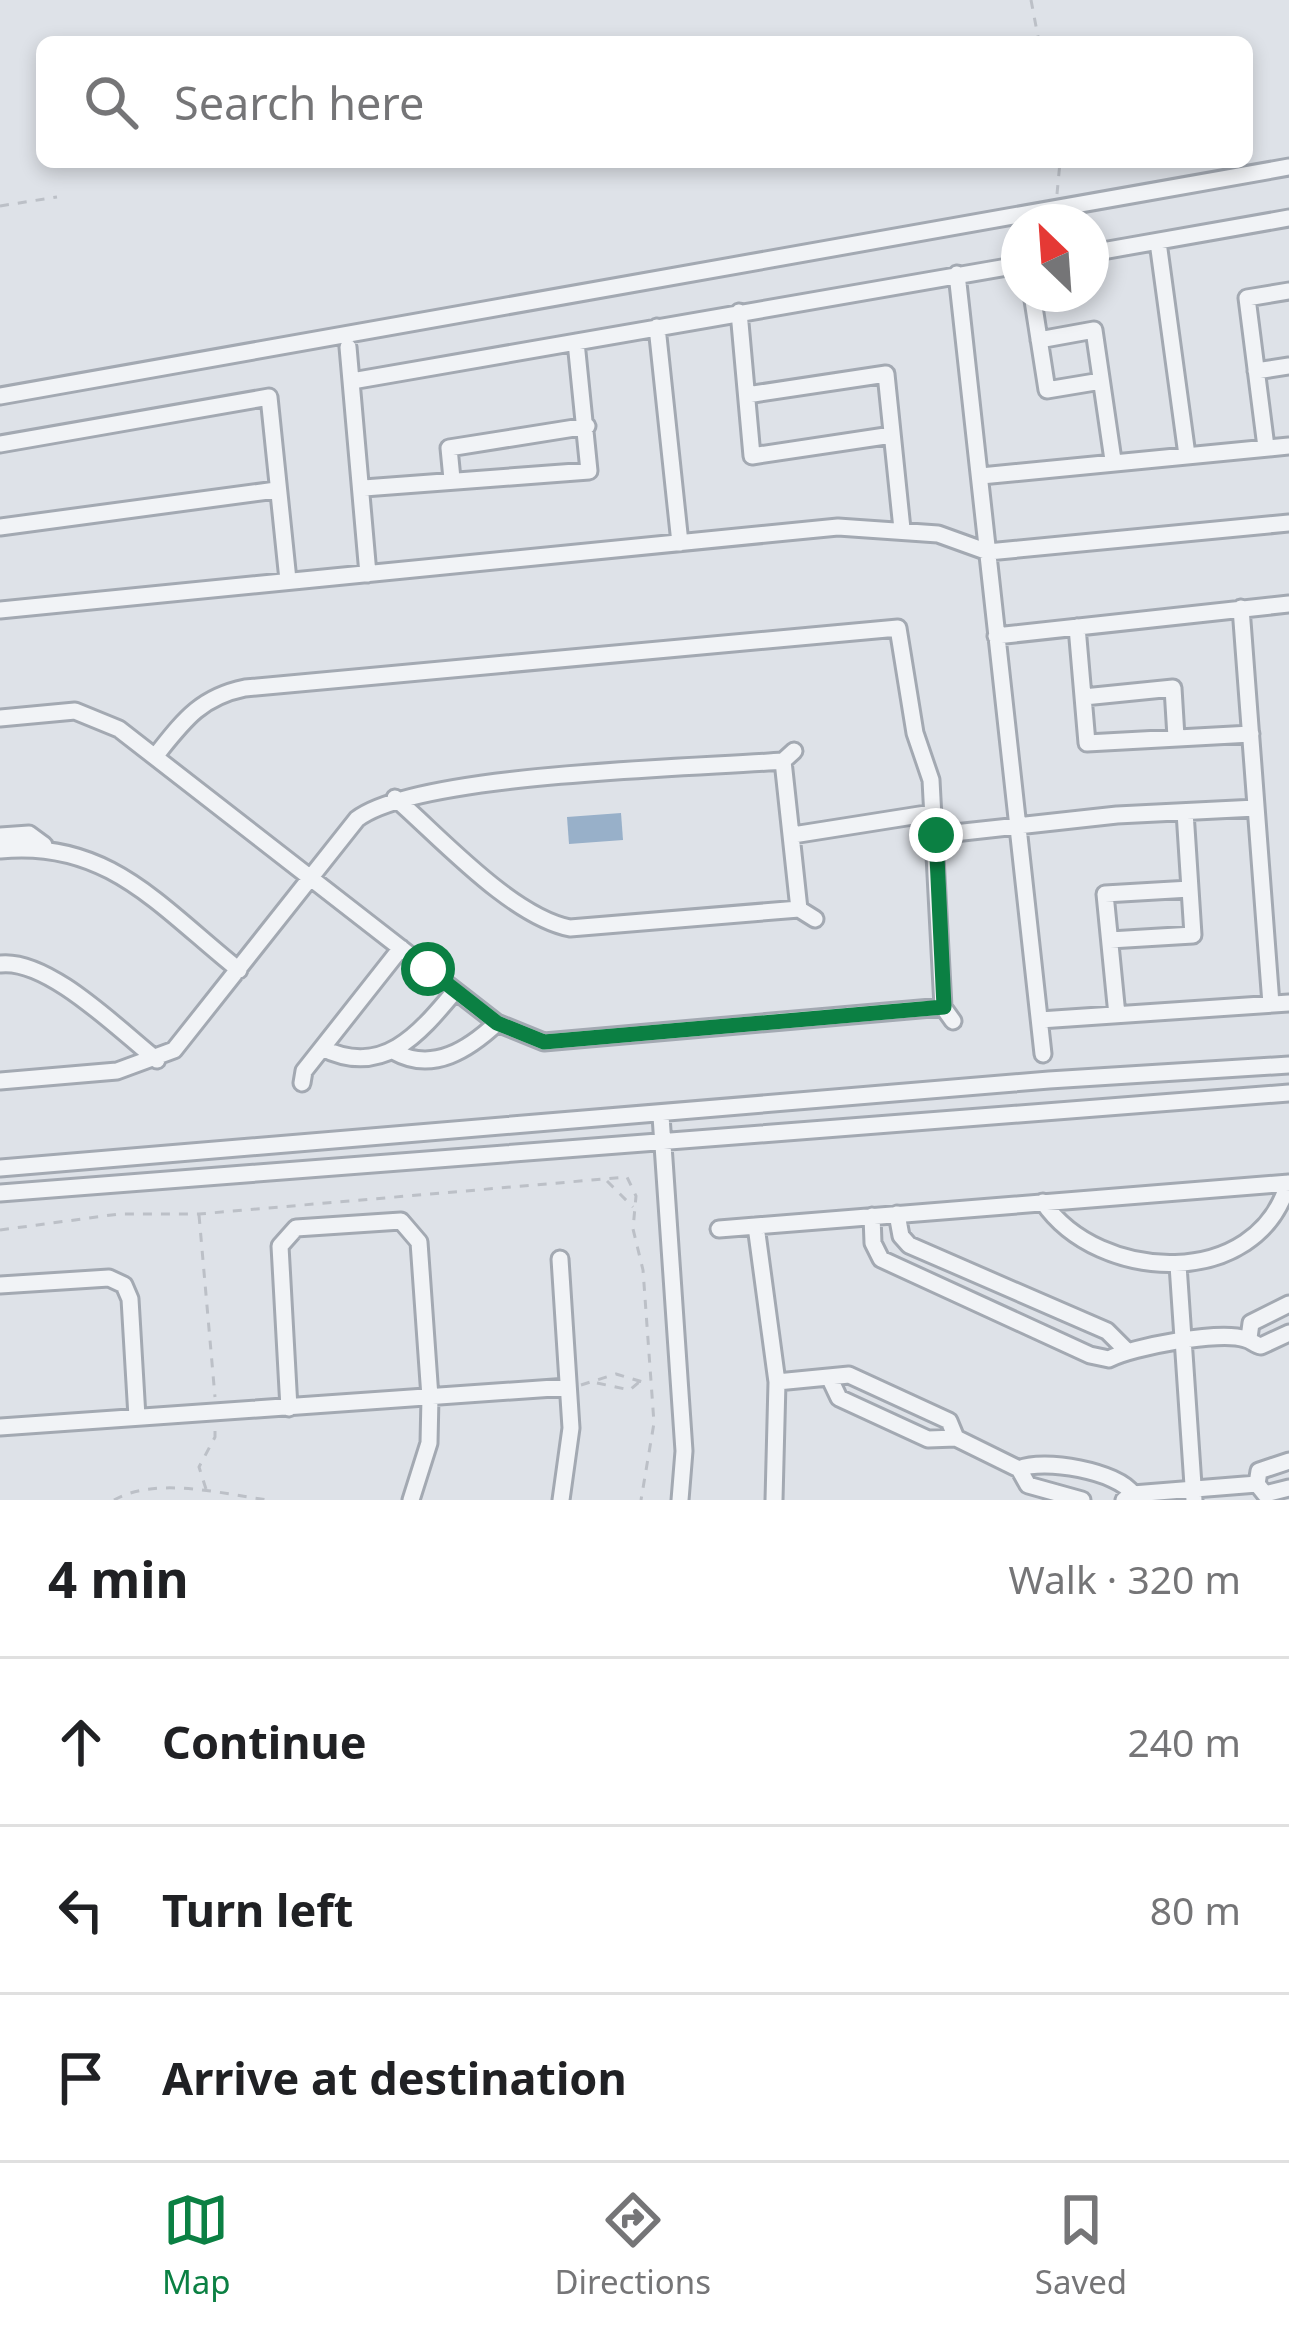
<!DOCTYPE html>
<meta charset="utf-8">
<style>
:root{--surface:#fff;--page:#f6f6f6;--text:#202124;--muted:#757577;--line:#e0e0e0;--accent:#0b8043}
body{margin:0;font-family:"Noto Sans",sans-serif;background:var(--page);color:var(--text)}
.compass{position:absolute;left:1001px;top:204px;width:108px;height:108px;border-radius:50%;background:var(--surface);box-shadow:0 6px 18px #0003;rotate:335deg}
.stop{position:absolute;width:36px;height:36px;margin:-27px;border:9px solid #0b8043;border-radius:50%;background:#fff}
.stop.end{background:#0b8043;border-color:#fff;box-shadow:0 3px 12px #0008}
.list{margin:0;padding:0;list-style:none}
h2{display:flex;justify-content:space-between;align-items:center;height:156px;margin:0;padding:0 48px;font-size:51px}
h2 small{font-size:39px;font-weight:400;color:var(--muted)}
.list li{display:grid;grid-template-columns:78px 1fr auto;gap:36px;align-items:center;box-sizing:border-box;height:168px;padding:0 48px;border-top:3px solid var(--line)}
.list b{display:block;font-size:45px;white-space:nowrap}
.list em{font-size:39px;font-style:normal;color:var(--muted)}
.icon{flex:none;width:66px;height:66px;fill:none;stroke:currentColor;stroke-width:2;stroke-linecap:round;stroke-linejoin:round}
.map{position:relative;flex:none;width:1289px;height:1500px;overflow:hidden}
.search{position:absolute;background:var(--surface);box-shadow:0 6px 18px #0003;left:36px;right:36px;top:36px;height:132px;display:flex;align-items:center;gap:30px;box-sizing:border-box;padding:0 42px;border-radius:18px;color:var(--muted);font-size:45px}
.sheet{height:660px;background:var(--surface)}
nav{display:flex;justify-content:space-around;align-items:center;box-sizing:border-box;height:168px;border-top:3px solid var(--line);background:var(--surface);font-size:33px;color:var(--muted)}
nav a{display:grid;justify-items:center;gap:6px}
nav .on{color:var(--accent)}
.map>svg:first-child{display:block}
.water{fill:#98b0c9}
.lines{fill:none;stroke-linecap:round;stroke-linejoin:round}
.minor-casing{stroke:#a3a9b2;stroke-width:21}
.path{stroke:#bcc0c7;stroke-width:3;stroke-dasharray:9 9;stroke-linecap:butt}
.minor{stroke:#f1f3f6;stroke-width:15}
.route{stroke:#0b8043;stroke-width:15}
</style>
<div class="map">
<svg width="1289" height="1500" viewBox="0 0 1289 1500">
<rect width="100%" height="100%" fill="#dee2e8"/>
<!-- water -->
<path class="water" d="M621,813L623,840L569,844L567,817Z"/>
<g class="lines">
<!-- minor casing -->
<g class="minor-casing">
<path id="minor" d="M1158,242L1187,455
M1091,253L1289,218
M957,274L1043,1054
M1032,294L1047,390L1101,381
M739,312L752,456L892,435
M657,327L680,543
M1039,340L1094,330L1113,460
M348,347L368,574
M1256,371L1289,366
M352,381L1019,265
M747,395L886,374L902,529
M0,396L1289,167
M0,444L269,397L288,580
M1266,447L1247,298L1289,291
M981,476L1289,446
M452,479L449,448L587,426
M364,488L589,471L576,342
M0,527L276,490
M1241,608L1271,1004
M0,610L838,527L938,534L988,552L1289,523
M1077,627L1087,743L1251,734
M996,636L1289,604
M1084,697L1173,688L1176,737
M0,718L75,711L119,729L497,1023L544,1042L943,1007
M157,754C184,720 201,697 245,688L898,628L915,733L931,780L943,1007L953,1021
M783,761L799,909
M395,798C441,838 511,916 570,928L799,909L815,919
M793,835L932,813
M936,835L1117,815L1256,808
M0,836L29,834L44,845
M0,850C108,839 160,907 239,970
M1110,940L1193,935L1185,812
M0,964C48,958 119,1030 157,1060
M1117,1015L1105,894L1190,889
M1040,1020L1289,1003
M322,1048C383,1078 419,1034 455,991
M395,1052C433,1073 469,1049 497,1023
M0,1081L117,1071L174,1050L357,819C417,773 695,768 783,761L794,751
M302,1083L304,1071L401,948
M661,1116L684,1451L680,1500
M0,1168L1049,1080L1289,1065
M0,1193L1289,1093
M1043,1202C1099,1284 1258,1290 1288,1183
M897,1214L901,1236L909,1245L1107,1331L1124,1348
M872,1216L873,1243L881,1259L1090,1355L1109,1359C1131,1347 1221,1330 1245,1339C1251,1340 1255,1345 1261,1346L1289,1333
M756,1226L777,1382L774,1500
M719,1229L1289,1183
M560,1259L571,1428L561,1500
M1178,1265L1194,1500
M0,1285L109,1278L124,1285L130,1299L137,1417
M1249,1338L1251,1323L1289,1304
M830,1379L839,1398L928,1439L956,1438L1019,1469L1028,1485L1082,1500
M777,1382L849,1375L949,1421L956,1438
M289,1408L280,1246L296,1228L401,1221L419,1242L430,1397L429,1443L411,1500
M0,1427L568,1387
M1019,1469C1043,1458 1118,1471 1133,1494
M1257,1484L1259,1471L1289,1461
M1124,1500L1133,1494L1257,1484L1265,1494L1289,1488"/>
</g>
<!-- path -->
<path class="path" d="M1031,0L1039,42
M1057,194L1060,162
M0,206L57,197
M607,1181L633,1207
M199,1215L215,1397
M0,1230L119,1214H199L627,1177L636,1196L633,1229L643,1270L654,1423L641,1500
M597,1383L630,1390L639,1382
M581,1385L616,1374L646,1383
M206,1489L199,1467L215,1437V1424
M114,1500C156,1476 223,1494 268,1500"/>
<!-- minor -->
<use href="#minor" class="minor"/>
</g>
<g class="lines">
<!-- route -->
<path class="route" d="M428,969L497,1023L544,1042L944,1007L936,835"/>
</g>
</svg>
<svg class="compass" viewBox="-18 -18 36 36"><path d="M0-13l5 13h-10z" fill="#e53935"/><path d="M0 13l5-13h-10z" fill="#757577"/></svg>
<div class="stop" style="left:428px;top:969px"></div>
<div class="stop end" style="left:936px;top:835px"></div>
<div class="search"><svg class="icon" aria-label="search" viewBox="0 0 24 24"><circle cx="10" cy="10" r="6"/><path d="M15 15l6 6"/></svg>Search here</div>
</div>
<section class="sheet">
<h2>4 min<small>Walk · 320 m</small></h2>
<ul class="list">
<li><svg class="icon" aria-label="ahead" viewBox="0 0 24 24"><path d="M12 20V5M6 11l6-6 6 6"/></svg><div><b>Continue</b></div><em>240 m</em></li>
<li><svg class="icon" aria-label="left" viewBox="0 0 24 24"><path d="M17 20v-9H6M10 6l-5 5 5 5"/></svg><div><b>Turn left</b></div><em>80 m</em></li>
<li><svg class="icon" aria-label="arrive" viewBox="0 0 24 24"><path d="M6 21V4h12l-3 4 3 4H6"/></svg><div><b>Arrive at destination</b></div></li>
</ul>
</section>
<nav>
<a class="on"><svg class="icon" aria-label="map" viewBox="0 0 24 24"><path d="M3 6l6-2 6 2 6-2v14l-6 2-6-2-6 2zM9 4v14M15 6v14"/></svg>Map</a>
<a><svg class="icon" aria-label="directions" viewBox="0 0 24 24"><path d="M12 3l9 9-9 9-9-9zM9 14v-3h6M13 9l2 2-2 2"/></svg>Directions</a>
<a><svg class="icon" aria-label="saved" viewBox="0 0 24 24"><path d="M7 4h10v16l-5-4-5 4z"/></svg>Saved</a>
</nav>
